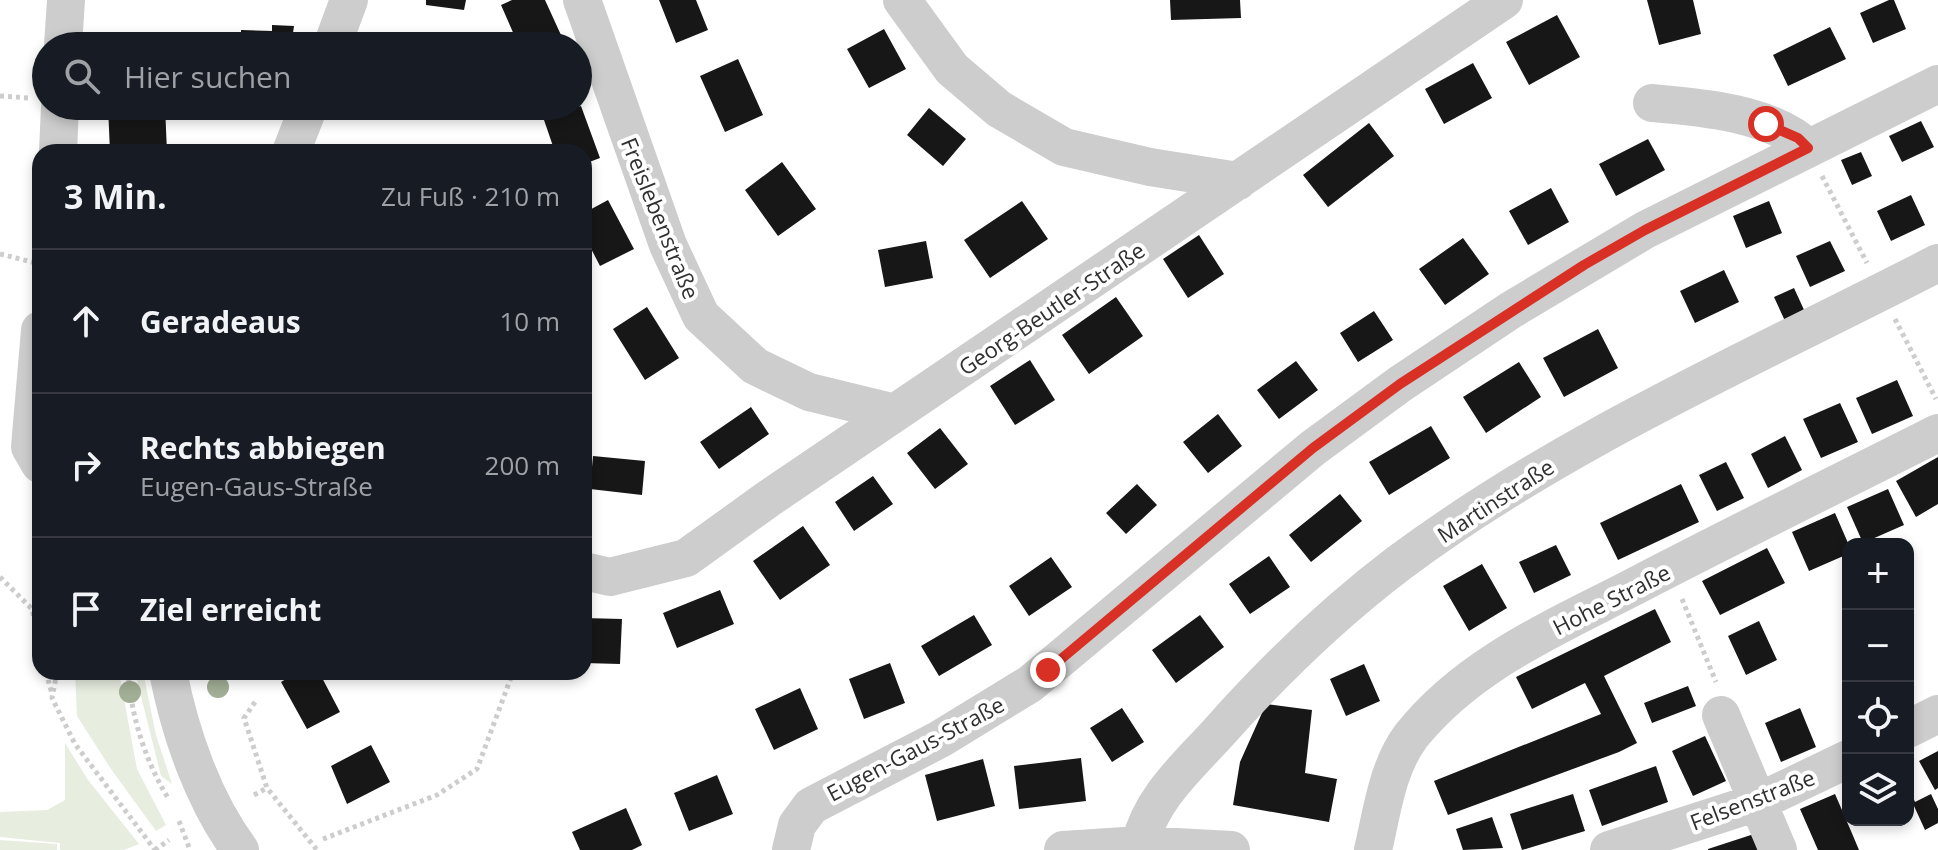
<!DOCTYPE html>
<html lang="de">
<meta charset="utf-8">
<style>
:root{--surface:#171b24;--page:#242831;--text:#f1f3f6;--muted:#9ea1a6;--line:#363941}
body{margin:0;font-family:"Open Sans",sans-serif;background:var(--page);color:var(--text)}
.controls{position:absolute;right:24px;bottom:24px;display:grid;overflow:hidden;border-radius:16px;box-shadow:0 4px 12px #0003}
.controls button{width:72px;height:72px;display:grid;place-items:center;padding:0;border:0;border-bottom:2px solid var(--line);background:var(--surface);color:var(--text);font:40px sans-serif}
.stop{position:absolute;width:24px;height:24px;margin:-18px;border:6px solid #d93025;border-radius:50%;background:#fff}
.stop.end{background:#d93025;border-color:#fff;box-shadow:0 2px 8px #0008}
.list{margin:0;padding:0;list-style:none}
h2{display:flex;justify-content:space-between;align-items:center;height:104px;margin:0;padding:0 32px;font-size:34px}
h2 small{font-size:26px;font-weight:400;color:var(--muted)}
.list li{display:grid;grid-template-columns:52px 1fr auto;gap:24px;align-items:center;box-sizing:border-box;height:144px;padding:0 32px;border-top:2px solid var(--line)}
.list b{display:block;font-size:30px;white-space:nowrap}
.list p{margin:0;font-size:26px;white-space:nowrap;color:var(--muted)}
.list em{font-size:26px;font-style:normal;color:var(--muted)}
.icon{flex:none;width:44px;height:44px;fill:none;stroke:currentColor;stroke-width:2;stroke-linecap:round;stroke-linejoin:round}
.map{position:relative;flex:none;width:1938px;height:850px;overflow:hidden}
.search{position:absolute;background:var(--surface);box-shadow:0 4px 12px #0003;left:32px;top:32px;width:560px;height:88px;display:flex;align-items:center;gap:20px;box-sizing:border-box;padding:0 28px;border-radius:44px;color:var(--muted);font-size:30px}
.panel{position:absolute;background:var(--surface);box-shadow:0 4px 12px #0003;left:32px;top:144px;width:560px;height:536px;border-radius:24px}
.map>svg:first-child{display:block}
.green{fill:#e7eddf}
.building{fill:#171717}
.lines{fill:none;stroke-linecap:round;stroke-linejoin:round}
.path{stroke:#cdcdcd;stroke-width:5;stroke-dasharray:4 4;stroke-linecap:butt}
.minor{stroke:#cdcdcd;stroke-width:38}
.tree{fill:#a2ae95}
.route{stroke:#d93025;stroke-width:10}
.labels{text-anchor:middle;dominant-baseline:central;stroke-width:8;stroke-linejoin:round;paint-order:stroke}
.street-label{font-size:22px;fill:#303030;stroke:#fff}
</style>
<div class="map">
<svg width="1938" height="850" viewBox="0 0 1938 850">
<rect width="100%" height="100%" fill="#fff"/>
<!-- green -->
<path class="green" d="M75,672H119L137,769L166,825L156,831L111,769L77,716Z
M135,672H143L156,735L172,784L161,776Z
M65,743L88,780L139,844L124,850H60V843L0,837V812L47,810L65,800Z
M0,840L57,844V850H0Z"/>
<!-- building -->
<path class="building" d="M426,0H466L464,10L426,5Z
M512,0H545L566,46H519L501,5Z
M659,0H696L708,30L676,43Z
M1170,0H1240L1241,18L1171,20Z
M1647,0H1693L1701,34L1659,45Z
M1889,0H1894L1906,29L1873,43L1860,13Z
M1557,15L1580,57L1529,85L1506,42Z
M272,25L294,26L293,33H288L287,46H241V30L272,31Z
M1830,27L1846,59L1788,86L1773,55Z
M884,29L906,69L869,88L847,49Z
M162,37V46H105V40Z
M738,59L763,115L725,132L700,76Z
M1473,63L1492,98L1444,124L1425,89Z
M108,106H165L167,152H110Z
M375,106H410V116H375Z
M581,106L600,158L584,164V152H555L544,120Z
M929,108L966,139L943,166L907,135Z
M1921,121L1934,147L1902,162L1889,136Z
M1369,123L1394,156L1328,207L1303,175Z
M1648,139L1665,170L1616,196L1599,164Z
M1861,152L1872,176L1852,185L1841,160Z
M782,162L816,209L778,236L745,190Z
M1551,188L1569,222L1528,245L1509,211Z
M1911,195L1925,225L1891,241L1877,211Z
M608,200L634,249L600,266L584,235V213Z
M1022,201L1048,239L990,278L964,240Z
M1769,201L1782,233L1746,248L1733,216Z
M1199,235L1224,274L1188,298L1163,259Z
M1463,238L1489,274L1445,305L1419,269Z
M926,241L933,278L885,287L878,250Z
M1830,241L1845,271L1810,287L1796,256Z
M1724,270L1739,302L1695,323L1680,291Z
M1794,288L1805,312L1785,321L1774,297Z
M1116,297L1143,336L1089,374L1062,335Z
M647,307L679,358L645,380L613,329Z
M1374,311L1393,340L1358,362L1340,333Z
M1598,329L1618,368L1564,397L1543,358Z
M1030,360L1055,400L1015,425L990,386Z
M1296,361L1318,390L1279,419L1257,390Z
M1519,362L1541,397L1486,433L1463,397Z
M1897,380L1913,416L1872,434L1856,398Z
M1840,403L1858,442L1821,458L1803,419Z
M751,407L769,434L719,469L700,442Z
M1218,414L1242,446L1208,473L1183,442Z
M1431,426L1450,458L1389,495L1369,462Z
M940,428L968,464L935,489L907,453Z
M1785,436L1802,470L1768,488L1751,454Z
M593,456L645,461L642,495L590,489Z
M1938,457V504L1916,517L1896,481Z
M1726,462L1744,498L1717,511L1699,475Z
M873,476L893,504L854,531L835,502Z
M1137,484L1157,505L1126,534L1106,513Z
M1681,484L1699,522L1618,560L1600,523Z
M1888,489L1904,525L1863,543L1847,507Z
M1340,494L1362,521L1311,562L1289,535Z
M1835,513L1848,543V554L1809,571L1792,532Z
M803,526L830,565L780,600L753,561Z
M1556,545L1571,575L1534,593L1519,562Z
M1767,548L1785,583L1720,615L1702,581Z
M1269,556L1290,587L1250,614L1229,584Z
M1051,557L1072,587L1029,616L1009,586Z
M1482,564L1507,608L1469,631L1443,586Z
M720,590L734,624L677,648L663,613Z
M1655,609L1671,642L1604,676L1637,743L1619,752L1448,815L1434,781L1601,714L1585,683L1532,709L1516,677Z
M974,615L992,645L939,676L921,646Z
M1200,615L1224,647L1176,683L1152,650Z
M584,618L622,619L620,664L584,663Z
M1759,621L1777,660L1746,675L1728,636Z
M890,663L905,703L864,719L849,679Z
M1364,664L1380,701L1346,716L1330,679Z
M298,672H319L340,712L307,729L281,682Z
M1688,686L1696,706L1652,723L1644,703Z
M800,688L818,729L774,750L755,709Z
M1266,704L1312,710L1305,773L1337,779L1329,822L1233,805L1240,762Z
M1122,708L1144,742L1112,762L1090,728Z
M1800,708L1816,747L1781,762L1765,723Z
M1705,736L1726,781L1693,796L1672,751Z
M371,745L390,782L347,804L331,766Z
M1938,751V788L1935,790L1919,761Z
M1081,758L1086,801L1019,809L1014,766Z
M983,759L995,806L937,821L925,775Z
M1656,766L1668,802L1602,826L1589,790Z
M717,775L733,814L689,831L674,793Z
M1908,786L1915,802L1931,794L1938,809V823L1925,830L1914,806L1908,809Z
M1573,794L1585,831L1522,850L1510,814Z
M1835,794L1851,831L1859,850H1818L1800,809Z
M626,808L642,845L632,850H580L572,832Z
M1492,817L1503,848L1463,850L1456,829Z
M1754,834L1759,850H1708V849Z"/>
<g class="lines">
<!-- path -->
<path class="path" d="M0,96L29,98
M1822,176L1867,263
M0,254L40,264
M1895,319L1936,399
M0,577L32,609L40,644
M1682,599L1716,682
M46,672L52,694
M57,672L52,698L75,744L155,850
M128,672C131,716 145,760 168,798
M255,702L244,718L267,788L317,850
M254,795L267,788
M179,821L190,850
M323,839L437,795L477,769L513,672
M155,850L169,840"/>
<!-- minor -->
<path class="minor" d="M582,0L668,245L701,316L755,366L809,392L895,413
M902,0L952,69L999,109L1064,147L1150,167L1238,181
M63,46L66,0
M332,46L349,0
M1652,103C1699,107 1773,113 1808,148
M58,152L60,106
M291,152L309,106
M40,330L30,447L40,464
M584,571L610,577L686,558L768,499L1504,0
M168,672C180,733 203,800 240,850
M1721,715L1778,850
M1908,729L1938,714
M1140,845C1150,799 1187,767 1218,733C1273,671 1333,613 1399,563C1564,440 1756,357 1938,263
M791,850L797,825L811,806L940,739L1030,684L1313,448L1400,384L1511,310L1645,230L1938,84
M1063,850L1140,845L1231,850
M1373,850C1382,812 1387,768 1411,736C1470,662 1559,626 1641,583C1739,532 1839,483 1938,433
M1609,850L1758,802L1848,759"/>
</g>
<!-- trees -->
<g class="tree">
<circle cx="218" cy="687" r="11"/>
<circle cx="130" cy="692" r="11"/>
</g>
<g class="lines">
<!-- route -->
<path class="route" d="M1048,670L1313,448L1400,384L1584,265L1645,230L1808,148L1798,138L1766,124"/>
</g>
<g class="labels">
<!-- street labels -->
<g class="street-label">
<text transform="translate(661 218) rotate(68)">Freislebenstraße</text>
<text transform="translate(1051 308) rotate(-34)">Georg-Beutler-Straße</text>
<text transform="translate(1495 500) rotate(-33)">Martinstraße</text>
<text transform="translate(1611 599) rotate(-27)">Hohe Straße</text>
<text transform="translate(915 748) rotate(-28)">Eugen-Gaus-Straße</text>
<text transform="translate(1752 799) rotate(-21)">Felsenstraße</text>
</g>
</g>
</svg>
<div class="controls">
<button>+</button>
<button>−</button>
<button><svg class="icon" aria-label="locate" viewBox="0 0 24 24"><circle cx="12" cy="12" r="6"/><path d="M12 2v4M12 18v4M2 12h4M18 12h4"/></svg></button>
<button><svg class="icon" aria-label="layers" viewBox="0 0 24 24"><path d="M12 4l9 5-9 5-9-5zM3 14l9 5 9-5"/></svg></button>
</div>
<div class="stop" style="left:1766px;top:124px"></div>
<div class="stop end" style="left:1048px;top:670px"></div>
<div class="search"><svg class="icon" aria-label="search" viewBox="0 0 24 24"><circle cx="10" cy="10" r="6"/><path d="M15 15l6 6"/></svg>Hier suchen</div>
<section class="panel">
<h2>3 Min.<small>Zu Fuß · 210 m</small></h2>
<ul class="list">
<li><svg class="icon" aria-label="ahead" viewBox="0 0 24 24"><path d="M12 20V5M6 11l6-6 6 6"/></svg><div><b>Geradeaus</b></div><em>10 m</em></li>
<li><svg class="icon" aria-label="right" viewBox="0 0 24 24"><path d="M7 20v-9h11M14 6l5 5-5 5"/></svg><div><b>Rechts abbiegen</b><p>Eugen-Gaus-Straße</p></div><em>200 m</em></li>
<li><svg class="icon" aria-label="arrive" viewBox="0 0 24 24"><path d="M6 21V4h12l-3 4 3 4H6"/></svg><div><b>Ziel erreicht</b></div></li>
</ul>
</section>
</div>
